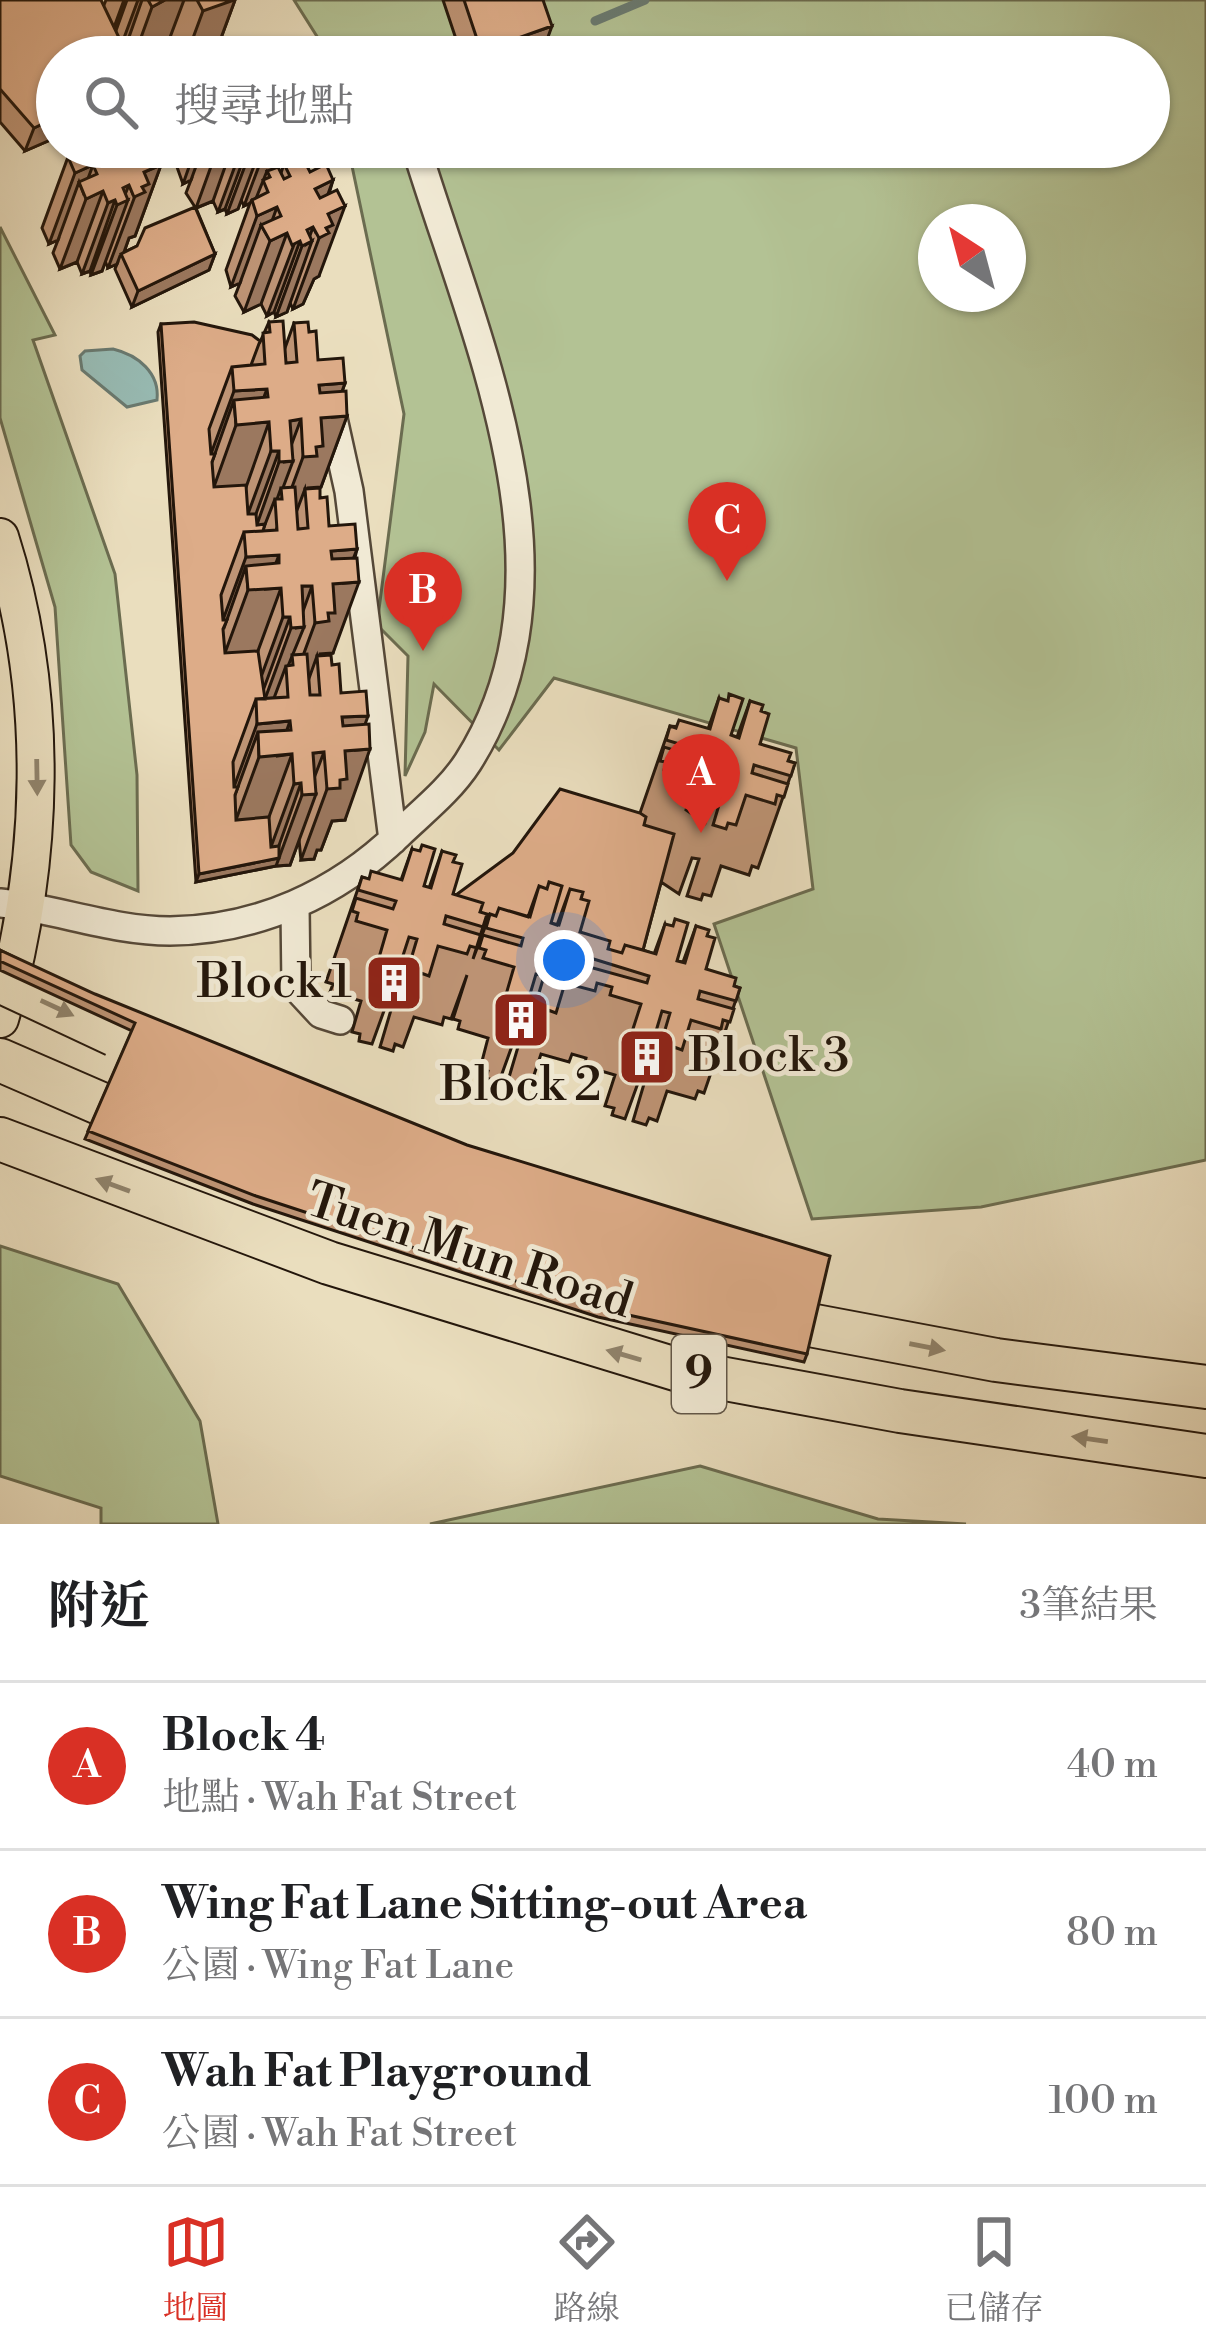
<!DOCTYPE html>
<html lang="zh-TW">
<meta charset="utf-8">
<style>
:root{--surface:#fff;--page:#f2f2f2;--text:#202124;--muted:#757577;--line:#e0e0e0;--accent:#d93025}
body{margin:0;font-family:"Libre Bodoni","Noto Serif TC",serif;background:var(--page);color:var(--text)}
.compass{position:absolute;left:918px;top:204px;width:108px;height:108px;border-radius:50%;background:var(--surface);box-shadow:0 3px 9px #0004;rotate:324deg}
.you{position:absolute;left:564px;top:960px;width:42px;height:42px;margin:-30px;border:9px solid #fff;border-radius:50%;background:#1a73e8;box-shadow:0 0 0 18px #1a73e833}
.badge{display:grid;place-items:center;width:78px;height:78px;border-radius:50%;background:var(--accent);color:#fff;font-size:39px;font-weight:700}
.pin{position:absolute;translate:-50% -99px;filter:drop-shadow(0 3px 6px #0008)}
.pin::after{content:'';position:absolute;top:63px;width:42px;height:36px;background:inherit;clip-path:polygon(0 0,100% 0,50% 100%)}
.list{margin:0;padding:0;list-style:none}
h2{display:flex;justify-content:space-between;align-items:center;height:156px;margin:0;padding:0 48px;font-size:51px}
h2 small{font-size:39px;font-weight:400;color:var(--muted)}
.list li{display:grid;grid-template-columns:78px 1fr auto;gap:36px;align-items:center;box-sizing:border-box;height:168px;padding:0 48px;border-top:3px solid var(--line)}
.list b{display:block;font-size:45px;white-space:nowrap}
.list p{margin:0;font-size:39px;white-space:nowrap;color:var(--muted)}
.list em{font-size:39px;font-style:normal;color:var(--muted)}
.icon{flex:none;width:66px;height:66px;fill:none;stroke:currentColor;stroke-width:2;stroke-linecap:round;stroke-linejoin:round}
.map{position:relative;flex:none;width:1206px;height:1524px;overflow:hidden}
.search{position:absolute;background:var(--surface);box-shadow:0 3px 9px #0004;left:36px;right:36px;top:36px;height:132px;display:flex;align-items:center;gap:30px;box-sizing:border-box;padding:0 42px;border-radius:66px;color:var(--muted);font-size:45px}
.sheet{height:660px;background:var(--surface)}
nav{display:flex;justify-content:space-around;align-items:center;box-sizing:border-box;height:168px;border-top:3px solid var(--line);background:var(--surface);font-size:33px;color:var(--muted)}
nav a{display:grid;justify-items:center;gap:6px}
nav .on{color:var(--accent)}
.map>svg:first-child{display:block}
.green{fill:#b3c294;stroke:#6b6c50;stroke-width:3;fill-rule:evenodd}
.water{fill:#98bcb5;stroke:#697a71;stroke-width:3}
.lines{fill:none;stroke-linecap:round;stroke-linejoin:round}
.stream{stroke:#697a71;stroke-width:9}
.minor-casing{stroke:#554838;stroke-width:32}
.major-casing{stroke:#23160b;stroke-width:40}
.highway-casing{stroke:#23160b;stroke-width:46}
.minor{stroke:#f1ead5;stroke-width:27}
.major{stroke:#eadebe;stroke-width:36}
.highway{stroke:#eadebe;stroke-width:42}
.highway-bridge-casing{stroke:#23160b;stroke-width:46;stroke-linecap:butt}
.highway-bridge{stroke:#eadebe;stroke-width:42}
.wall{fill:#be9475;stroke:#23160b;stroke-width:3}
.shaded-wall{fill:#9b785f;stroke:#23160b;stroke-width:3}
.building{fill:#ddac88;stroke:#23160b;stroke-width:3;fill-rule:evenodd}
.oneway{fill:#90846d}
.labels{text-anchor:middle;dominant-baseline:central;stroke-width:10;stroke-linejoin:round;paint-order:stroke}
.shield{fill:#f1ead5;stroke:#615648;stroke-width:3}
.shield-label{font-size:45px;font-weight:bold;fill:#23160b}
.poi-label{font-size:48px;fill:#23160b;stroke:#f1ead5;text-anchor:end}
.street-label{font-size:48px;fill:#23160b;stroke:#f1ead5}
</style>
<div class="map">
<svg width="1206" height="1524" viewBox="0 0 1206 1524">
<rect width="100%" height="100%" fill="#eadebe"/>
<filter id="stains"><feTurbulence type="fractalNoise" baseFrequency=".00167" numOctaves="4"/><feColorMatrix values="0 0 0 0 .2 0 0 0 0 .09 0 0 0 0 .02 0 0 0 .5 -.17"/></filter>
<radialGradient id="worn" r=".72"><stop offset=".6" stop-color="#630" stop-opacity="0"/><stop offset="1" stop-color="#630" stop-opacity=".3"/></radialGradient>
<!-- green -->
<path class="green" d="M294,0H1206V1160L981,1207L812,1219L714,924L813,889L796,748L554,678L499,750L434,684L425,732L405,776L408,656L377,625L404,414L348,147H1149V57H330ZM936,222H1008V294H936Z
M0,227L55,335L33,340L115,574L137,775L138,891L91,872L71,845L55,607L0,418Z
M0,1246L118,1284L200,1421L218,1524H101V1508L0,1476Z
M700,1466L878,1519L966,1524H430Z"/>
<!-- water -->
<path class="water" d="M113,349C138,355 160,373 157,400L127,407L82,370L80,356L85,351Z"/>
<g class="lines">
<!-- stream -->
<path class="stream" d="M595,21L645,0"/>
<!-- minor casing -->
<g class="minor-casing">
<path id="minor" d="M330,405L349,491L393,840
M0,903C57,909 113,931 170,931C258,930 337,894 399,834C423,811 450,790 468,762C587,574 473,335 416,147
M295,907L296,987L321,1014L340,1020"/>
</g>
<!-- major casing -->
<g class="major-casing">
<path id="major" d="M0,537C50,694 45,862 0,1019"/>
</g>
<!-- highway casing -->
<g class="highway-casing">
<path id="highway" d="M0,1060L99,1103
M0,1139L329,1263L682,1371L900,1411L1206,1456
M815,1326L996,1360L1206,1387"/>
</g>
<!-- minor -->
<use href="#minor" class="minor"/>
<!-- major -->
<use href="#major" class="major"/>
<!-- highway -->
<use href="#highway" class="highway"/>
<!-- highway-bridge casing -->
<g class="highway-bridge-casing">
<path id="highway-bridge" d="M0,981L115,1035"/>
</g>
<!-- highway-bridge -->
<use href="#highway-bridge" class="highway-bridge"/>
</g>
<!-- wall -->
<path class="wall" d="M0,0L104,5L106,0H235L214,57H57V137L25,151L0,122Z
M443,0H543L541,56L462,57Z
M76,147H149L147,152L161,165L135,236L129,238L124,252L137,246L195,207L186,193L191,180L183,184L177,167L185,147H280L272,169L281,173L284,164H297L310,172L333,180L329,194L319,276L314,279L303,304L293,309L290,303L287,312L276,317L274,312L267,316L261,304L244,312L235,296L240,283L231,287L226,270L250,203L244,206L241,200L238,209L227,214L225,209L218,212L213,201L196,208L215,254L209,270L132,307L115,269L117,264L108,268L105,261L102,271L91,275L90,271L82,274L77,262L60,269L53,253L58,240L49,244L42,228L68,157L74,155Z
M269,322L285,348L294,323L309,332L318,360L345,383L342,392L347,416L321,487L308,489L320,498L329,526L357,549L333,653L320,656L332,665L341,693L365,724L345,820L332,821L321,850H317L314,859L301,860L299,840L290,865L276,866L196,882L158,332L161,324L260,342Z
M719,698L731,735L737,737L750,701L761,711L760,744L788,761L795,763L758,868L752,866L749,875L721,866L711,896L703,894L701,900L687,896L699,859L692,858L679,894L661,882L643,950L654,954L665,924L677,961L683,962L696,926L707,936L706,969L734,986L740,988L704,1093L698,1091L695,1099L667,1091L657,1121L649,1118L646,1125L633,1121L644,1084L638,1083L625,1119L612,1115L614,1108L605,1106L615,1075L584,1066L586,1058L572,1054L569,1062L541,1054L531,1084L522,1081L520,1088L507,1084L518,1047L512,1046L499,1082L486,1078L488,1071L480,1069L488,1038L458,1029L460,1021L453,1019L467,975L451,1019L444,1017L442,1025L414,1017L403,1047L395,1044L393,1051L380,1047L391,1010L385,1008L372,1044L359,1041L360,1034L352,1032L361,1001L330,992L333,984L326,982L362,877L368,879L401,880L412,849L424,886L429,888L442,851L453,862V894L456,895L640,813L670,726L708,729Z
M0,950L807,1354L804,1362L598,1317L253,1204L85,1139L132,1031L0,970Z"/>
<!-- shaded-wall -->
<path class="shaded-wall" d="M124,0H127L109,50L105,52Z
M138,0H142L122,57H117Z
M165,0H184L163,56L134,57L152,7Z
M207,0H235L214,57H186Z
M552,26L541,56L479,57L481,51Z
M57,117V137L25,151L34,128Z
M132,147H149L132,192L129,185L122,202L128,200L102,271L91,275L117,205L115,200L90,271L82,274L108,203Z
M196,147H203L191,180L183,184Z
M218,147H232L213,201L196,208Z
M242,147H248L225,209L218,212Z
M252,147H261L238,209L227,214Z
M266,147H280L271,173L267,171L255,201L252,200L250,203L244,206Z
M93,165L83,192L79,182L58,240L49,244L75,173Z
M161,165L135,236L129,238L123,255L120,256L117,264L108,268L144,172Z
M333,180L315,231L313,227L307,244L312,241L287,312L276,317L302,246L300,241L274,312L267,316L315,189Z
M103,191L77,262L60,269L86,199Z
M345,206L319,276L314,279L303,304L293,309L328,214Z
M277,207L267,235L261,225L240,283L231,287L257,216Z
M287,233L261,304L244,312L270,241Z
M215,254L209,270L132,307L138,291Z
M345,383L333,417L347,416L321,487L308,488L306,495L305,489L291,526L277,528L303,457L319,385Z
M267,389L254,423L269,422L244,493L211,495L236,425L234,400L212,462H208L234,391Z
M301,419L285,462L293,461L281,493V488L275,505V499L262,532L254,533L279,462L290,421Z
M271,451H279L253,522H245Z
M357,549L344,583L359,582L333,653L320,654L318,661L317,656L307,684L289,694L315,623L331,551Z
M279,555L266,589L281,588L255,659L222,661L248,590L246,566L224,628H220L246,557Z
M302,586H312L297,628L304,627L286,671V666L274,698L265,699L291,628Z
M283,617H290L264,688H257Z
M368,716L356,750L370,749L345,820L332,821L321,850H317L314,859L301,860L327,789L342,717Z
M290,721L278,756L292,754L266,825L233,828L259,757L258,732L235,795H231L257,724Z
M324,752L308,794H316L290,865L276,866L302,795L313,753Z
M301,783L276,854L268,855L294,784Z
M279,858L276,866L196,882L199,874Z"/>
<!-- building -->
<path class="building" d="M0,0H101L122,44L126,42L135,57H57V117L34,128L0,89Z
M148,0H165L152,7Z
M197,0H234L203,11Z
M464,0H543L552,26L481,51Z
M84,147H133L136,156L156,148L161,165L144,172L149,184L142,187L145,192L134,197L129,185L123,188L128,200L117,205L115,200L108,203L103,191L86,199L79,182L97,174L93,165L75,173L68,157L85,149Z
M295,159L297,164L304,160L310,172L326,164L333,180L315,189L320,198L337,190L345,206L328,214L333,225L326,228L329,233L319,238L313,227L307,230L312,241L302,246L300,241L292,245L287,233L270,241L261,225L281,216L277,207L257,216L252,200L268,192L263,180L270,177L267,171L278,167L284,179L290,176L284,164Z
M195,207L215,254L138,291L121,254L137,246L145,228Z
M283,321L286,363L297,362L294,323L308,322L309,332L316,331L318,360L343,358L345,383L319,385L320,393L346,391L347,416L321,418L323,446L316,447L317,456L303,457L301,419L290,421L293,461L279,462V451H271L269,422L236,425L234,400L268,397L267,389L234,391L232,367L265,364L263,333L270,332L269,322Z
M194,322L252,335L260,341L251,365L232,367L209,429L211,454H215L212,462L214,487L246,485L248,514H256L257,525L265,524L263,531L244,532L221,595L223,620H227L223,629L225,653L258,651L265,699H256L233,762L234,787H238L235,795L236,820L269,817L271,847L279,846V858L199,874L161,324Z
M295,487L298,529L308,528L305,489L320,488V498L327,497L329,526L355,524L357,549L331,551L332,559L357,558L359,582L333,584L335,613H328L329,621L315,623L312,586H302L304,627L291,628L290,617H283L281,588L248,590L246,566L279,563V555L246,557L244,532L277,530L275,499H282L281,488Z
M307,654L310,695H320L317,656L331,655L332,665L339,664L341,693L366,691L368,716L342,717L343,726L369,724L370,749L345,751L347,779L340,780V788L327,789L324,752L313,753L316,794L302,795L301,783L294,784L292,754L259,757L258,732L291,730L290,721L257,724L256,699L288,697L286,666L293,665L292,655Z
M729,694L743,699L731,735L739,738L750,701L763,705L761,711L769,714L760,744L791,753L788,761L795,763L791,776L754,765L752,773L788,784L784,797L777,795L775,804L746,795L736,825L728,823L726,829L713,825L724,788L716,786L705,823L686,810L695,779L664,770L666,762L660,761L664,747L701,758L703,751L666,740L670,726L676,728L679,720L710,729L719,698L728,701Z
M560,789L640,813L646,817L644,825L674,834L643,950L625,945L622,953L608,949L610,941L580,932L589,901L581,899L583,892L570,889L557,925L551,923L562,886L549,882L547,889L539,886L528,917L499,908L496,916L490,914L473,959L487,914L480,912L483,903L456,895L513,853Z
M422,845L435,849L424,886L431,888L442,851L456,855L453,862L462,864L453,894L483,903L480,912L487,914L483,927L446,916L444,924L481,935L477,948L470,946L467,954L438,946L429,976L421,973L419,980L406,976L417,939L409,937L397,974L384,970L386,963L378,961L387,930L356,921L358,913L352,911L356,898L393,909L396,901L358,890L362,877L369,879L371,871L402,880L412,849L420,851Z
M549,882L562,886L551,923L559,925L570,889L583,892L581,899L589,901L580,932L610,941L608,949L622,953L625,945L656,954L665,924L673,926L675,919L688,923L677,961L685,963L696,926L709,930L707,936L715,938L706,969L736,978L734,986L740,988L736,1001L700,991L698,999L734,1009L730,1022L723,1020L721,1029L691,1020L682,1050L674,1047L672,1054L659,1050L670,1013L662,1011L651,1048L638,1044L640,1037L631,1035L641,1004L610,995L612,987L597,983L595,991L565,983L556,1013L548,1010L546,1017L533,1013L544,976L536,974L525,1011L512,1007L514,1001L505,998L514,967L483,958L486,950L479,948L483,935L521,946L523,938L486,928L490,914L496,916L499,908L530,917L539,886L547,889ZM574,953L649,976L647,983L571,962Z
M0,950L95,994L467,1145L830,1256L807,1354L601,1309L256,1196L88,1131L135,1023L0,961Z"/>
<!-- one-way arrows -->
<defs><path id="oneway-solid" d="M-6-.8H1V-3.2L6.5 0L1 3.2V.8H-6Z" transform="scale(3)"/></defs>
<g class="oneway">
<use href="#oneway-solid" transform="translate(37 777) rotate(89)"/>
<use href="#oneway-solid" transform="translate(57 1008) rotate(25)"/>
<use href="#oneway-solid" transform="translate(113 1185) rotate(-160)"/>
<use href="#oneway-solid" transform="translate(927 1347) rotate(11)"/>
<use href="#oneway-solid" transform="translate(624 1355) rotate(-164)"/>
<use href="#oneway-solid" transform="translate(1090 1439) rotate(-172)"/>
</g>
<!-- icons -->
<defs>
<g id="building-square" transform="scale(3)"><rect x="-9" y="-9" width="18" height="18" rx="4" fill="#8f2418" stroke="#f1ead5"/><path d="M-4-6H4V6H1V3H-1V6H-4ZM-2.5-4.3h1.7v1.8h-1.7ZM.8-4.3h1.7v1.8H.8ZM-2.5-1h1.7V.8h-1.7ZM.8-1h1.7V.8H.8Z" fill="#fff"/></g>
</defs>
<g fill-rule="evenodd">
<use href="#building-square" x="394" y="983"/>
<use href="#building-square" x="521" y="1020"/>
<use href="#building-square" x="647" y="1057"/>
</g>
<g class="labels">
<!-- shield labels -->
<rect class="shield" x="672" y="1335" width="54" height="78" rx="9"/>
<g class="shield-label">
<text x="699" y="1374">9</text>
</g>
<!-- poi labels -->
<g class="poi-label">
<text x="352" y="983">Block 1</text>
<text x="689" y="1057" text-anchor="start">Block 3</text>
<text x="521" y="1086" text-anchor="middle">Block 2</text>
</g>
<!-- street labels -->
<g class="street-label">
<text transform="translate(469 1252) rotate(18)">Tuen Mun Road</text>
</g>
</g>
<rect width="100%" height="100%" filter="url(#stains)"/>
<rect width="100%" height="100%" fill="url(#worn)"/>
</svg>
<svg class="compass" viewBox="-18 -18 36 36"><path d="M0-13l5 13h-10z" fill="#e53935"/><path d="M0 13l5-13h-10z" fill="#757577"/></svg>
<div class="you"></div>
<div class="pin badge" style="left:701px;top:833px">A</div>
<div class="pin badge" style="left:423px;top:651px">B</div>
<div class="pin badge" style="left:727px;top:581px">C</div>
<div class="search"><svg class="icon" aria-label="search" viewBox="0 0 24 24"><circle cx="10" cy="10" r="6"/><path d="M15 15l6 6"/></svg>搜尋地點</div>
</div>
<section class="sheet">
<h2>附近<small>3筆結果</small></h2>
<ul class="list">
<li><span class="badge">A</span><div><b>Block 4</b><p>地點 · Wah Fat Street</p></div><em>40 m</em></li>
<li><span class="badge">B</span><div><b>Wing Fat Lane Sitting-out Area</b><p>公園 · Wing Fat Lane</p></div><em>80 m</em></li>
<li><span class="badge">C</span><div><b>Wah Fat Playground</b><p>公園 · Wah Fat Street</p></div><em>100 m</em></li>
</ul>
</section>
<nav>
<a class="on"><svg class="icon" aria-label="map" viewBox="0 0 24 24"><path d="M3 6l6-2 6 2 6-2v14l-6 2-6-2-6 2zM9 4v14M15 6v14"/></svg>地圖</a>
<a><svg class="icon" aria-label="directions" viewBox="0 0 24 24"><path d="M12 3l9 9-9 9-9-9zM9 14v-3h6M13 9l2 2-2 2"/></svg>路線</a>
<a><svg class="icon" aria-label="saved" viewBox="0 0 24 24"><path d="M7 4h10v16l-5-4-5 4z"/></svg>已儲存</a>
</nav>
